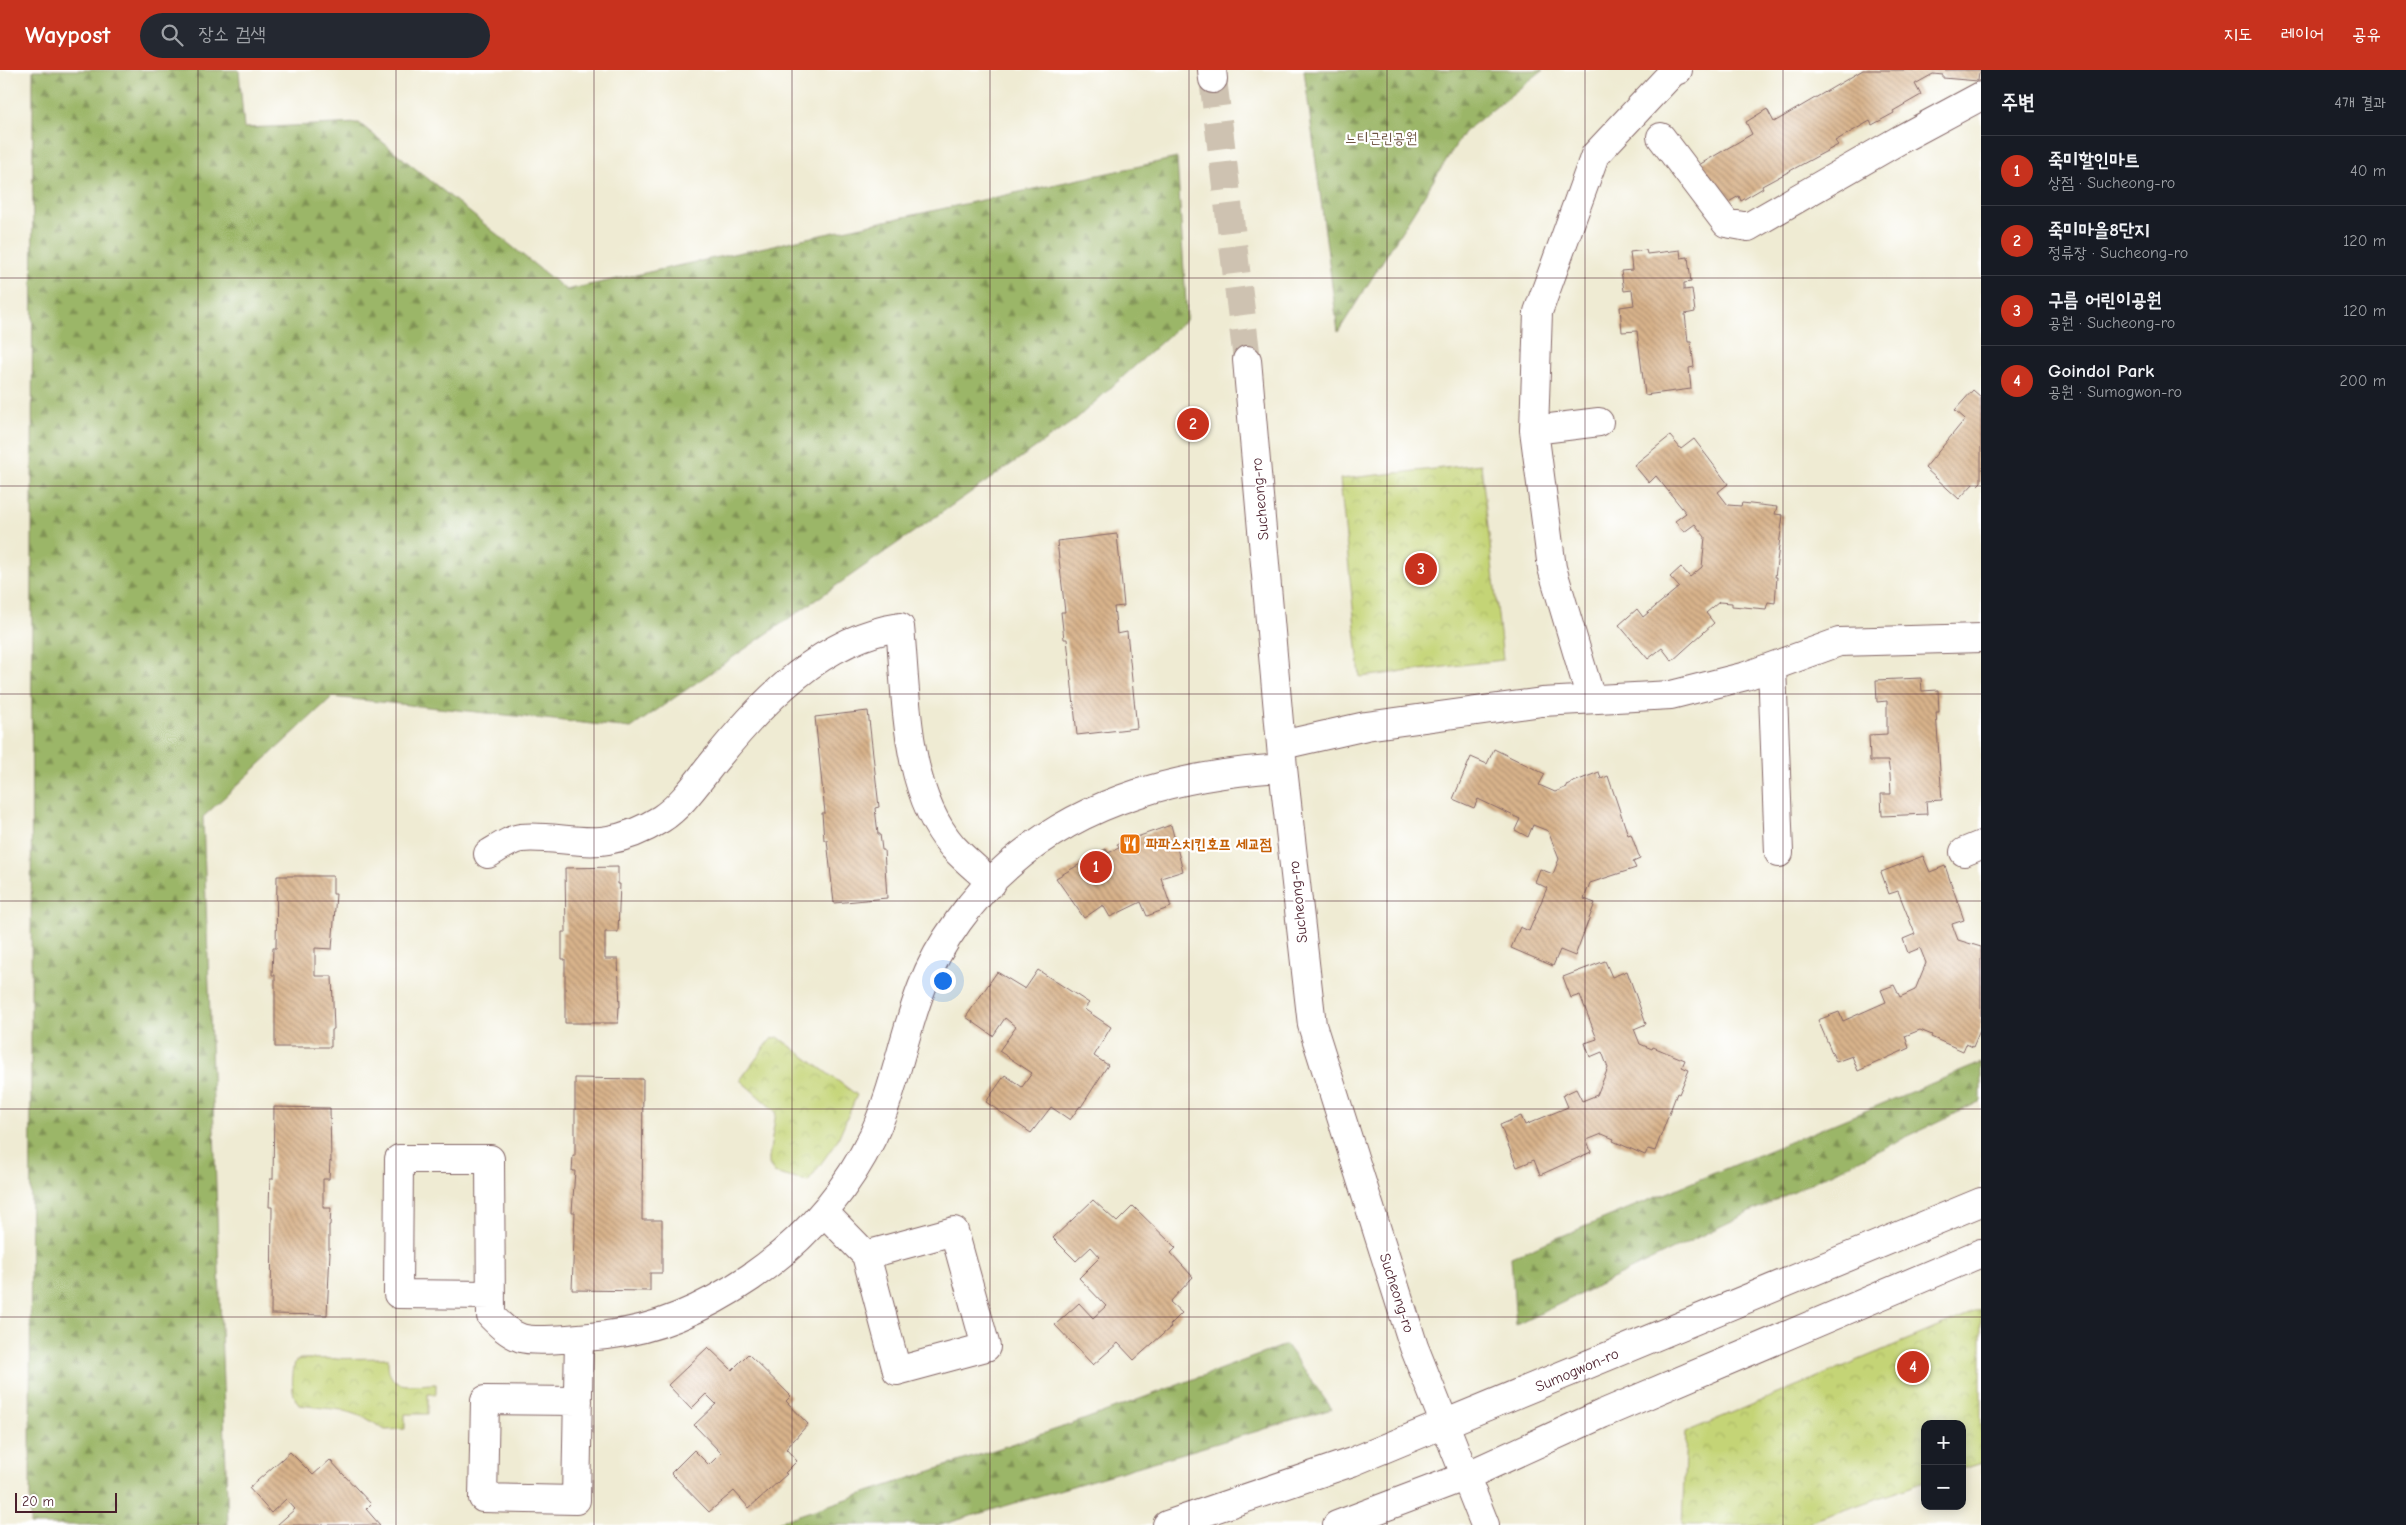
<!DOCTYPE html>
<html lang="ko">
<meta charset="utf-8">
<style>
:root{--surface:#171b24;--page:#242831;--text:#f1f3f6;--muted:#9ea1a6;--line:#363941;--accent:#c8321e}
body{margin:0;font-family:"Comic Neue","Poor Story",sans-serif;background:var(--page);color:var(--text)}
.controls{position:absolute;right:15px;bottom:15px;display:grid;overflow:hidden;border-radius:10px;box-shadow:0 2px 12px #0003}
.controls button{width:45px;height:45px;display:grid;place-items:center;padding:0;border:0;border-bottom:1px solid var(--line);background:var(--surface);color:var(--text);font:25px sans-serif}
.scale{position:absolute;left:15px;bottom:12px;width:102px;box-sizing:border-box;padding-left:5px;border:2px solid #4a1f2b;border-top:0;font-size:14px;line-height:18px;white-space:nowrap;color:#4a1f2b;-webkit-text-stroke:4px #fff;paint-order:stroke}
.you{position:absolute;left:942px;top:910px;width:18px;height:18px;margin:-12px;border:4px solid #fff;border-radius:50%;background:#1a73e8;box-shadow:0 0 0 8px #1a73e833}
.badge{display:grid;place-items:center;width:32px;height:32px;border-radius:50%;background:var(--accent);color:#fff;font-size:16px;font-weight:700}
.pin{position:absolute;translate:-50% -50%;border:2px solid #fff;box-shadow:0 1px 5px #0006}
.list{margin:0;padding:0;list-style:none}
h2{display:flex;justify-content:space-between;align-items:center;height:65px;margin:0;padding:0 20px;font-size:21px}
h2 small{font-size:16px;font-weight:400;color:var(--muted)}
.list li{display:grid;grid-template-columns:32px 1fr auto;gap:15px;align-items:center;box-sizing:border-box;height:70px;padding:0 20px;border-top:1px solid var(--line)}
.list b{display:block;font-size:19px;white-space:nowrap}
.list p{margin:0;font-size:16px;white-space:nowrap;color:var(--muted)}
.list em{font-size:16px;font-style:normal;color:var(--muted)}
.icon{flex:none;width:28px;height:28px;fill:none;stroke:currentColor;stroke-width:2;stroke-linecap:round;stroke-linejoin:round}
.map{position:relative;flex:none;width:1981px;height:1455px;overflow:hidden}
header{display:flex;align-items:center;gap:30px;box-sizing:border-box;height:70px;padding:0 25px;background:var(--accent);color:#fff}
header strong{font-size:24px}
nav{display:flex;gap:28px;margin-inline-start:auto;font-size:18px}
.search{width:350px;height:45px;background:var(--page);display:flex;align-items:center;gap:12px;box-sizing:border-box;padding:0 18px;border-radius:28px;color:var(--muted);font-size:19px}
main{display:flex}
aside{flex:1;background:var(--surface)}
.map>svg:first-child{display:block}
.forest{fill:url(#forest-firs);stroke:#726a49}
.park{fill:url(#park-crowns);stroke:#877a50}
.building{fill:url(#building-back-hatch)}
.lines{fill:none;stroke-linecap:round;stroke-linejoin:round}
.minor-tunnel{stroke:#cec2b1;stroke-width:28;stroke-dasharray:28 14;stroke-linecap:butt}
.minor-casing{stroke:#846666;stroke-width:30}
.minor{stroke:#fff;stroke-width:28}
.grid{fill:none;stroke:#4a1f2b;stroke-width:1;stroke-opacity:0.55}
.labels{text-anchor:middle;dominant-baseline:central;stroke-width:4.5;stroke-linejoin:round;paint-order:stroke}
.park-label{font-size:15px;fill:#6f5542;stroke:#fff}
.street-label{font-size:15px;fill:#4a1f2b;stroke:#fff}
.food-label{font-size:15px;font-weight:bold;fill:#c56008;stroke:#fff;text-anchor:start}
</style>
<header>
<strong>Waypost</strong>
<div class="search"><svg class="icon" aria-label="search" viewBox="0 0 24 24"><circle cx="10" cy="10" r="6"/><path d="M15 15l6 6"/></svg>장소 검색</div>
<nav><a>지도</a><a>레이어</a><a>공유</a></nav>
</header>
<main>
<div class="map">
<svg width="1981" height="1455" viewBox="0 0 1981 1455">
<defs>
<pattern id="forest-firs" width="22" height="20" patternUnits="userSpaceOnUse" patternTransform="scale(1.25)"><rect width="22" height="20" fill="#9bb667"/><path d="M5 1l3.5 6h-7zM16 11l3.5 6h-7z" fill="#809355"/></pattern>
<pattern id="park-crowns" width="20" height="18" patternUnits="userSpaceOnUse" patternTransform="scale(1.25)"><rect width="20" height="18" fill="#c4d476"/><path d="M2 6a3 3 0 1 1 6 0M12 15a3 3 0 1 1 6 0" fill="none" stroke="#aab666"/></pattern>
<pattern id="building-back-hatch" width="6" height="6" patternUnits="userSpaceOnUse" patternTransform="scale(1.25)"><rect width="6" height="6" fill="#d8b38b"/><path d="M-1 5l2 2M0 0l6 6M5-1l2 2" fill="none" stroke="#b19172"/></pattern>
</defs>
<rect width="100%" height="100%" fill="#fff"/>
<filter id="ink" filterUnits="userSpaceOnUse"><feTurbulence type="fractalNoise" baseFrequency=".02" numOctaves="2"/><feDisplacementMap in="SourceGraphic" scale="10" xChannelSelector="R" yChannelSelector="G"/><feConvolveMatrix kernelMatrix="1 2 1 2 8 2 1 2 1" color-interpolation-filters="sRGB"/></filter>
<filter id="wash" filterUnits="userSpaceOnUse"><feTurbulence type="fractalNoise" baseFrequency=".0096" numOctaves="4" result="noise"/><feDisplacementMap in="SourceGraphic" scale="20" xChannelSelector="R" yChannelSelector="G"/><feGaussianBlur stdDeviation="1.12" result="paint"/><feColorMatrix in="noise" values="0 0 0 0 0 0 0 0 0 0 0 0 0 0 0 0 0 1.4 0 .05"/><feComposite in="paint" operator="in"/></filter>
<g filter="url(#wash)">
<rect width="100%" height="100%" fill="#efebd3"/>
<!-- forest -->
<path class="forest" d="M33,0H239L244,58L359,53L566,220L1177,88L1187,249L1075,350L631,658L332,627L203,747L228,1455H30Z
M1304,0H1543L1464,62L1338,262Z
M1981,993V1031L1516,1255L1511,1187Z
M1286,1275L1332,1339L941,1455H769L1072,1354Z"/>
<!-- park -->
<path class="park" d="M1481,394L1503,590L1360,607L1340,409Z
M778,967L857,1025L837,1071L808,1112L774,1103L769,1094V1087L776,1042L740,1010L771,969Z
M1981,1239V1393L1962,1399V1354H1925V1412L1800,1455H1682L1686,1362Z
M388,1288C387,1323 409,1314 436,1314V1324H428V1344H405V1359L385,1360L366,1348L342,1340L299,1335C290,1324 292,1306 295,1292L300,1289Z"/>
<g id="blocks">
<!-- building -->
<path class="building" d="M1863,0H1981V3H1979L1978,11L1943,8V5L1933,4L1915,14L1921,25L1893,41L1894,43L1872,55L1870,51L1835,71L1838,75L1762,116L1763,118L1741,131L1739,126L1720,137L1697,96L1752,64L1746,52L1767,39L1774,52Z
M1646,180L1647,184L1680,180L1681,188L1688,187L1691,212L1684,213V220L1692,219L1695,242L1685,244L1688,272H1691L1694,297L1689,298L1691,319L1645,325L1637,261L1622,262L1620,237L1634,235L1632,220L1624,221L1621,201L1632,200L1630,182Z
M1973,320L1981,327V412L1977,416L1974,413L1959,429L1925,398L1965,349L1955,340Z
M1670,366L1681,379L1694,369L1728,414L1718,422L1728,435L1741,436L1742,433L1777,437L1775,444L1783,445L1775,507H1777L1775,533L1768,532L1766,539L1732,536V533L1719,532L1706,543L1714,553L1672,591L1662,578L1648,589L1619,555L1637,539L1643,547L1679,517L1670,507L1681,497L1690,507L1702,497L1705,467L1695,454L1684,462L1675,451L1686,443L1656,406L1649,413L1634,395Z
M1117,464L1124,536L1114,537L1117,564L1127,562L1137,658L1077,665L1067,569H1064L1061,542H1065L1057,471Z
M1921,608L1922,621L1938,620L1939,642H1936L1942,730L1926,731L1927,744L1882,746L1881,724H1891L1890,705L1888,691H1870L1869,665L1887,664V631L1877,632L1876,610Z
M868,641L879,737L875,738L878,764H880L882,780H884L887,828L834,833L827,770H824L822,743H825L815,647Z
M1494,679L1545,704L1539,715L1555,722L1567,717L1566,715L1599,702L1601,709L1608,706L1628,765L1631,764L1640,789L1633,792L1636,798L1590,813L1584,829L1595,833L1575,886L1560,880L1553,896L1511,878L1520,857L1529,861L1547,818L1535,812L1540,799L1553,804L1559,789L1548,761L1533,755L1528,767L1515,760L1520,749L1478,729L1474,738L1453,729L1471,687L1487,694Z
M1171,755L1183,801L1161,808L1171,837L1147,846L1141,832L1110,847L1103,835L1084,848L1056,808L1106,779L1108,783L1119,778L1117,774Z
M1923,786L1930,802L1945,796L1964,850L1952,854L1958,870L1981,877V958L1973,977L1966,974L1963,981L1931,967L1932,965L1920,960L1905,966L1909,978L1858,1001L1852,986L1836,992L1818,950L1839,942L1843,951L1886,932L1881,920L1894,915L1900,927L1915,920L1926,893L1920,878L1908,883L1903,869L1915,864L1898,821L1889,824L1881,802Z
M618,797V814H620L618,862H605V889H618L620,937H619L618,953H565V889H562V862H566L565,798Z
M277,806H333V824H336L332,879L315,878V906H332L334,959L331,960V977H275V905H272L273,878H276Z
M1605,891L1612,907L1627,901L1646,954L1634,959L1640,974L1652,979L1653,977L1685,990L1682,997L1689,1000L1679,1024L1677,1023L1655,1081L1648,1079L1645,1085L1613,1071L1614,1069L1602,1064L1587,1070L1591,1082L1540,1105L1534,1090L1517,1097L1500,1055L1521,1046L1525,1055L1568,1037L1563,1025L1576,1019L1582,1031L1597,1025L1608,998L1602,982L1590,987L1585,973L1597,969L1580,925L1571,928L1563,907Z
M1038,900L1089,933L1084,939L1111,957L1094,986L1108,995L1081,1037L1080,1036L1070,1050L1051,1037L1031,1063L986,1032L1005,1005L1022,1017L1032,1003L999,981L1016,957L1005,948L993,966L966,947L997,902L1025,919Z
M575,1008L643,1009L642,1150H662V1203H650V1221L572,1220L575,1142H572L575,1101H572L573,1086H575Z
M274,1037L330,1038L331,1092L330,1091L329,1109H323V1138H331L330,1155H329V1183L330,1182L327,1245L271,1244L272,1137H269L270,1109H273Z
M1093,1130L1117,1152L1133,1136L1176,1178L1171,1183L1193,1207L1170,1232L1182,1243L1170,1255L1171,1257L1134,1290L1118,1273L1093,1295L1055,1255L1079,1233L1093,1248L1106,1236L1079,1208L1100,1187L1091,1177L1076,1191L1053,1168Z
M708,1277L732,1300L748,1284L791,1326L786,1331L808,1354L786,1379L797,1391L785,1403L787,1404L749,1438L734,1421L709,1442L671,1403L694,1380L709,1395L721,1383L694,1355L716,1334L706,1324L691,1339L668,1315Z
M290,1382L313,1405L330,1390L371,1434L366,1439L380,1455H277L295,1439L286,1429L271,1443L249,1418Z"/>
</g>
</g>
<g filter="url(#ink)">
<use href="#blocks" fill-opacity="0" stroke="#846666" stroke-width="1"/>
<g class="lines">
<!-- minor-tunnel -->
<path class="minor-tunnel" d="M1213,9L1247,290"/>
<!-- minor casing -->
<g class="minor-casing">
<path id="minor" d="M1212,0L1213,9
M1661,67L1726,153L1748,157L1901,69L1981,26
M1247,290L1283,698L1312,955L1414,1277L1485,1455
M1534,360L1538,242L1595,85L1673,2L1678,0
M1772,597L1779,783
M1591,629L1552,498L1534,360L1599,352
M1282,675L1366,656L1542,632L1671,625L1746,606L1839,572L1981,568
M1964,782L1981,775
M488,784C497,779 511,769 521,768C548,765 583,775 608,770C626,767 645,759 661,749C683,735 700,708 717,688C763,631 823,568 900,557C907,628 904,720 953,777C965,790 979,801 992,813
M824,1142L866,1185
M954,1161L986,1277L897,1301L866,1185Z
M491,1225L398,1224L399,1089H490L491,1246C500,1255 509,1264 521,1268C536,1273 589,1267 607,1265C660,1259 707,1237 751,1207C803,1171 845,1124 873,1066C895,1018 903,966 922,917C938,874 974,825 1009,795C1085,728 1184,704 1283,698
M578,1331L485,1330L483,1428L576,1430L579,1268
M1167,1455L1352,1392L1981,1132
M1337,1455L1464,1407L1602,1344L1981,1183"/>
</g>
<!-- minor -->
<use href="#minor" class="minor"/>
</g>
</g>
<!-- grid -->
<path class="grid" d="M198,0V1455M396,0V1455M594,0V1455M792,0V1455M990,0V1455M1189,0V1455M1387,0V1455M1585,0V1455M1783,0V1455M0,208H1981M0,416H1981M0,624H1981M0,831H1981M0,1039H1981M0,1247H1981"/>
<!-- icons -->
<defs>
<g id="restaurant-square" transform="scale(1.125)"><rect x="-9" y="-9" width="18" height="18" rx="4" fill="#e8710a" stroke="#fff"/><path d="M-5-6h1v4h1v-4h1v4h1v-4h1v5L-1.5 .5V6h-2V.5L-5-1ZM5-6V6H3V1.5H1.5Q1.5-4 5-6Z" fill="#fff"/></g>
</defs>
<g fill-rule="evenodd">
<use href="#restaurant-square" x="1130" y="774"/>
</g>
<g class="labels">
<!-- park labels -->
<g class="park-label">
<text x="1381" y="68">느티근린공원</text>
</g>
<!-- street labels -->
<g class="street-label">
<text transform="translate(1260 429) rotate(-95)">Sucheong-ro</text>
<text transform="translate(1298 832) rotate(-96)">Sucheong-ro</text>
<text transform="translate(1397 1223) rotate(72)">Sucheong-ro</text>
<text transform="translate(1577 1300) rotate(-23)">Sumogwon-ro</text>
</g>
<!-- food labels -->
<g class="food-label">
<text x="1146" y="774">파파스치킨호프 세교점</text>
</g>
</g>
</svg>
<div class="controls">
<button>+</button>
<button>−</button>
</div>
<div class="scale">20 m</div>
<div class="you"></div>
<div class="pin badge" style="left:1096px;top:797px">1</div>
<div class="pin badge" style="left:1193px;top:354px">2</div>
<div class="pin badge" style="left:1421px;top:499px">3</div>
<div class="pin badge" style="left:1913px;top:1297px">4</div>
</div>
<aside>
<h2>주변<small>4개 결과</small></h2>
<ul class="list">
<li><span class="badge">1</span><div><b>죽미할인마트</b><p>상점 · Sucheong-ro</p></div><em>40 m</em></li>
<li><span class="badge">2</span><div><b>죽미마을8단지</b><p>정류장 · Sucheong-ro</p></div><em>120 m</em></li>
<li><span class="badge">3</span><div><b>구름 어린이공원</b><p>공원 · Sucheong-ro</p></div><em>120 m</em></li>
<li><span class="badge">4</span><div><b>Goindol Park</b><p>공원 · Sumogwon-ro</p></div><em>200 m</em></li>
</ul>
</aside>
</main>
